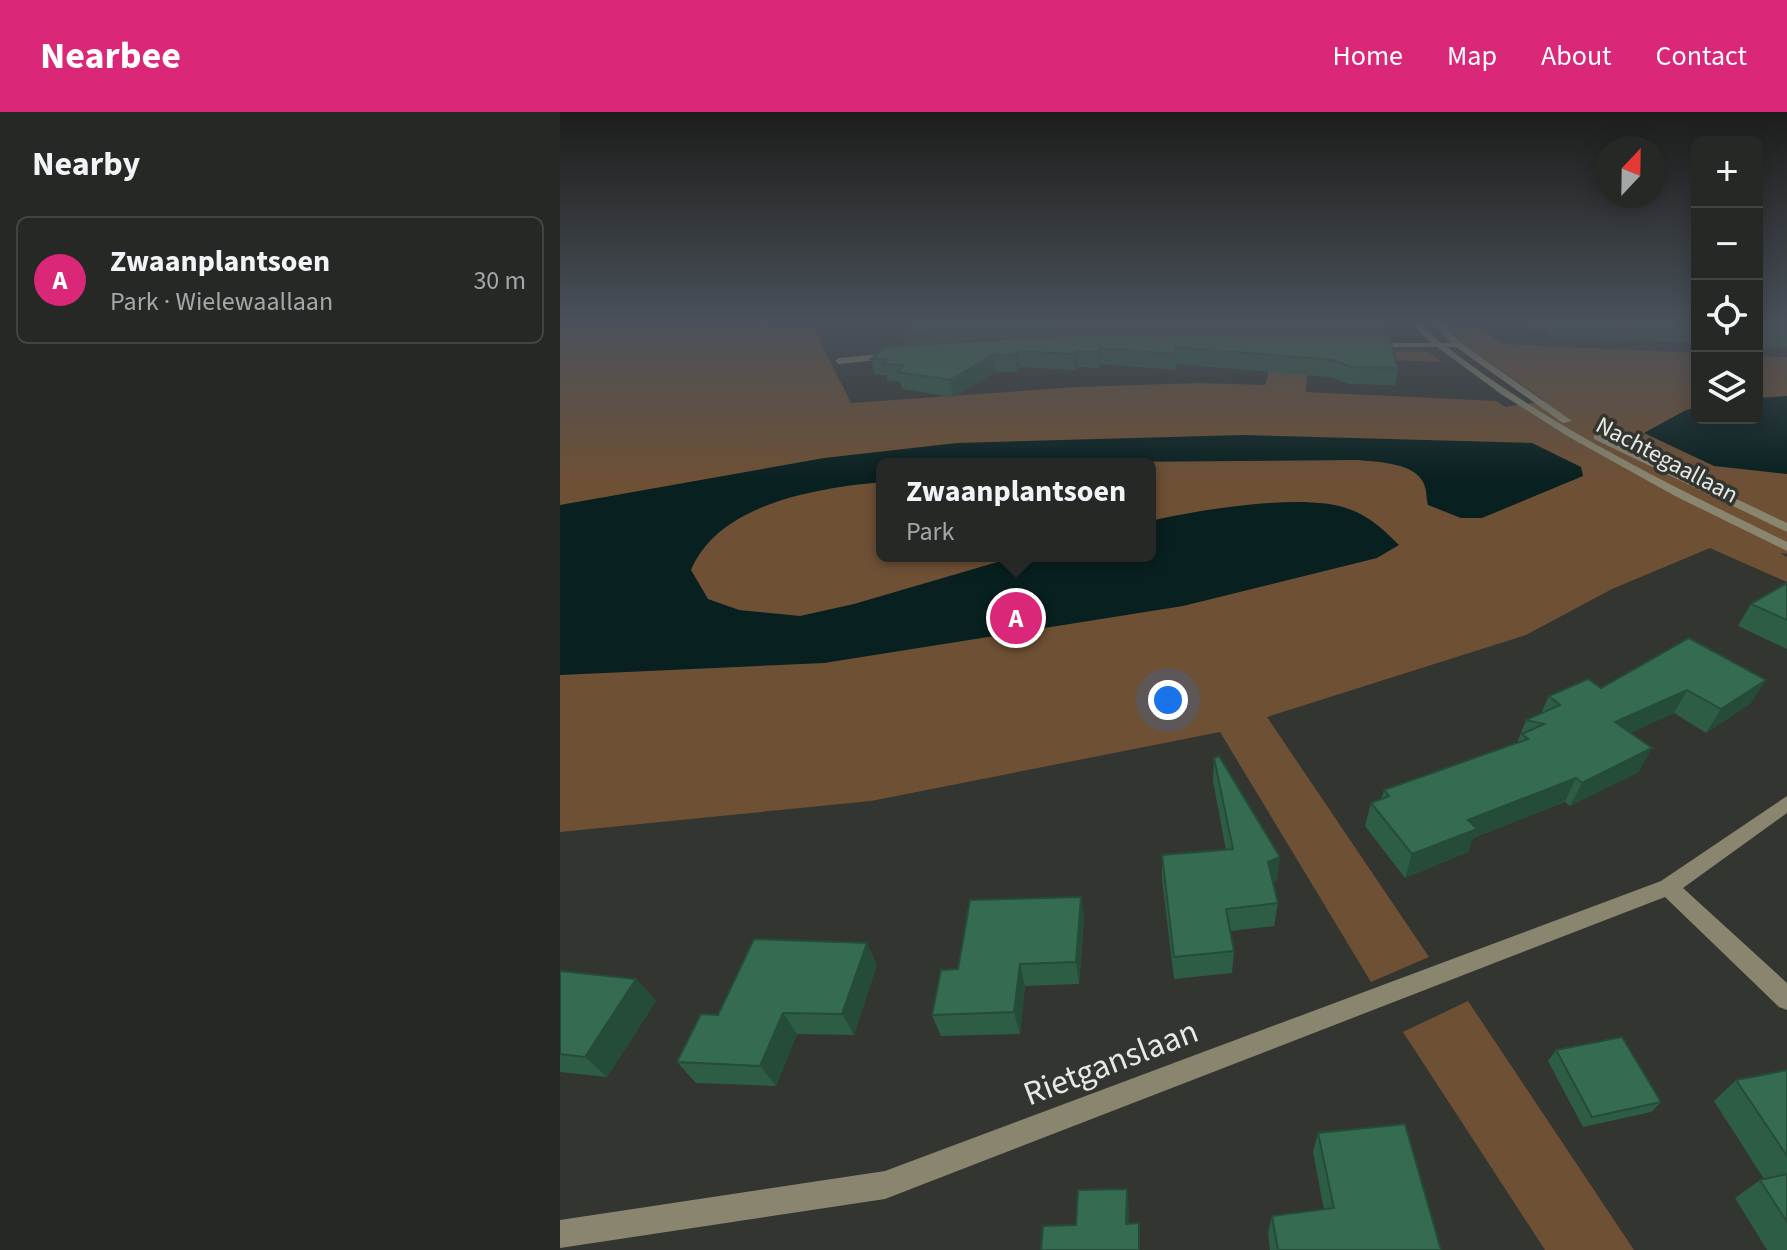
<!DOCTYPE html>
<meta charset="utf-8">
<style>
:root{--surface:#262825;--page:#323432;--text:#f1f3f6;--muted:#a4a6a7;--line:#424442;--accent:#db2777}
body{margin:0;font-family:"Source Sans 3",sans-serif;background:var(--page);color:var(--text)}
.controls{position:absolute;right:24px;top:24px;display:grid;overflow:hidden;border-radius:12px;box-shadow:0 4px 20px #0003}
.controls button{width:72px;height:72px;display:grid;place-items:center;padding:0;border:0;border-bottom:2px solid var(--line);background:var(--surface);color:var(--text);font:40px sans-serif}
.compass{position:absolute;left:1035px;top:24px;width:72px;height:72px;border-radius:50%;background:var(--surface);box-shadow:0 4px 20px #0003;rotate:22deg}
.you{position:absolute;left:608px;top:588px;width:28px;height:28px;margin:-20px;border:6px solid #fff;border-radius:50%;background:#1a73e8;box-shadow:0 0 0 12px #1a73e833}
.badge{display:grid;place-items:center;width:52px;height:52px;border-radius:50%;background:var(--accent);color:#fff;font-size:26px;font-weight:700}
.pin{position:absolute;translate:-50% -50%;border:4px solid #fff;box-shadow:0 2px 8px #0006}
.popup{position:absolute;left:316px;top:346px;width:280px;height:104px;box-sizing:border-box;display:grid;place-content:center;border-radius:12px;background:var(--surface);filter:drop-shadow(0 2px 6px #0005);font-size:26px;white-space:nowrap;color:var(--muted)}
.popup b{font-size:30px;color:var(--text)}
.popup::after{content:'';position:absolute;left:50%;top:100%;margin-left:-16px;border:16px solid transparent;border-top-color:var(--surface)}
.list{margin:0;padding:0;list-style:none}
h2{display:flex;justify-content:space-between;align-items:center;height:104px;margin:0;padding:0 32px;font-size:34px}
h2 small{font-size:26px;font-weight:400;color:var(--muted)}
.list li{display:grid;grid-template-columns:52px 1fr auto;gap:24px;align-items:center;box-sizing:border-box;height:128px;margin:0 16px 16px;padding:0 16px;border:2px solid var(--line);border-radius:12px}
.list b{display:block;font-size:30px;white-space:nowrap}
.list p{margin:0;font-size:26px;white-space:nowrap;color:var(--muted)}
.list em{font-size:26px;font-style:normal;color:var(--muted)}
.icon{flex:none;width:44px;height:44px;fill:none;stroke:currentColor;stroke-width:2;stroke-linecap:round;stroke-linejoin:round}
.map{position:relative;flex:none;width:1227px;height:1138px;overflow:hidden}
header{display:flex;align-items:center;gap:48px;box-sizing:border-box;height:112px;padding:0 40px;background:var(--accent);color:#fff}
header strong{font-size:38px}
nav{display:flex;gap:44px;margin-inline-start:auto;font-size:28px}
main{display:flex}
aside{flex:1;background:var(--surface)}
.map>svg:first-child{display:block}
.green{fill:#6e5035;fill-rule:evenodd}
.water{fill:#08201f}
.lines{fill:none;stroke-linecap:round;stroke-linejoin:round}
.minor{fill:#8a856e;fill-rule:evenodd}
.wall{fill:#2e5d46}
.shaded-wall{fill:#254c39}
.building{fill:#356c51;stroke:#254c39;stroke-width:2}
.labels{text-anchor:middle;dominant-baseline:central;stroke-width:7;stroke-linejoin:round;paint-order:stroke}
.far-street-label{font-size:24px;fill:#e7e9e6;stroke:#333531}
.near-street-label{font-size:34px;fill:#e7e9e6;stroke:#333531}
</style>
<header>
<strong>Nearbee</strong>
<nav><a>Home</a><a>Map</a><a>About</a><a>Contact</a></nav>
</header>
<main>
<aside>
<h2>Nearby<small></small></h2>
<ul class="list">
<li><span class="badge">A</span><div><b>Zwaanplantsoen</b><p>Park · Wielewaallaan</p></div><em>30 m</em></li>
</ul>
</aside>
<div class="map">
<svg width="1227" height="1138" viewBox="0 0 1227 1138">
<rect width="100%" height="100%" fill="#333531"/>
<!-- green -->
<path class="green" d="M0,209H254C252,219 284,274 291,291L517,275L639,271L705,273L716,237L869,240L882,250L748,245L746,280L937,289L945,295L985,289L904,233L881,209H911L942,232L1137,241V306H1197V244L1227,245V442L1220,441L1227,445V470L1150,436L1052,477L966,523L707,605L869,845L811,870L660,620L311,689L0,720ZM322,352H590V444H322Z
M908,889L1074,1138H985L843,920Z"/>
<!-- water -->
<path class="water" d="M1227,284V362L1154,354L1084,321L1124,299L1137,295V306H1197V286Z
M683,323L972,331L1021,355L1023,364L922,406H901L868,393C866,387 867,381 865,375C859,350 816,350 797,348L322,352V370C258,376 159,391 131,458L148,487L179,498L240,504L294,492L458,444H590V409C638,398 744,380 789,397C809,404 824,418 839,433L817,446L623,494L264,551L0,563V393L264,346L397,331Z"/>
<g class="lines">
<!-- minor -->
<path class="minor" d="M849,209H858L881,231H891L871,209H880L901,231L1012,309L1003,311L896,235H887C990,315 1110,373 1227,430V439L1115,384L1009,325L941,282L877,235H812L808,233L812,231H871Z
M333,241L337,244L336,246L279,252L275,249L279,246Z
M1034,323H1042L1227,411V420L1034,327Z
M1227,684V701L1123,776L1227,871V898L1219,895L1105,785L325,1087L0,1136V1108L325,1059L1101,769Z"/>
</g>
<!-- wall -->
<path class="wall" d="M362,209L826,213L824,223L838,256L835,273L789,272L770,265L616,252V258L541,252L539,256L518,255L515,258L460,255L457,260H436L393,285L342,277L340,269H327L326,263H315L311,247L345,234L343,223Z
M962,209H1137V231L990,224L988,218H974Z
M1197,209H1227V235L1197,236Z
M1227,471V537L1178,514L1191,492Z
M1129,526L1191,591L1146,621L1114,601L1070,621L1079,660L1010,694L1005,690L913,726L908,740L845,766L805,714L811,691L821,687L824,678L957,631L966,608L981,601L989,584L1041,576Z
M654,646L717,768L713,770L718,791L714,814L670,819L674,839L672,861L614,867L602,767V743L666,738L653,669Z
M521,785L524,808L519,872L465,874L460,922L381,924L372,903Z
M317,853L294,923L237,922L216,974L136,971L117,950L158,903Z
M0,859L76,867L96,889L47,965L0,960Z
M996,938L1101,990L1091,1000L1023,1015L988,949Z
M1227,958V1138H1207L1175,1086L1200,1068L1204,1067L1154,989L1176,968Z
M758,1021L881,1138H710L708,1121L712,1104L764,1098L753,1040Z"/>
<!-- shaded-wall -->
<path class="shaded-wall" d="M540,236L541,252L539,256L538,240Z
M458,239L460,255L457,260L455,243Z
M516,239L518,255L515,258L514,242Z
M433,243L436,260L393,285L390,268Z
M1206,568L1191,591L1146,621L1161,597Z
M1127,578L1114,601L1044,633L1055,610Z
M1092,636L1079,660L1010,694L1022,671Z
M1016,666L1005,690L913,726L908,740L845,766L852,742L908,708Z
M720,745L717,768L705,773L708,750Z
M521,785L524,808L519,872L516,850Z
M307,831L317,853L294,923L282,902Z
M460,852L465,874L460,922L454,900Z
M76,867L96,889L47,965L25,945Z
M223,901L237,922L216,974L200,954Z
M567,1077L569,1094L568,1128L566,1112Z"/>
<!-- building -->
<path class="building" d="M362,209H825L826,213L499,214L343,223Z
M1010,209H1137V215Z
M1197,209H1227V220H1197Z
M500,223H829L838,256L791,255L772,248L616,235V242L540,236L538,240L516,239L514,242L458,239L455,243H433L390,268L338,260L344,253L323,252L328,247H311L326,235Z
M1227,471V508L1191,492Z
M1129,526L1206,568L1161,597L1127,578L1055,610L1092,636L1022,671L1016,666L908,708L917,717L852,742L811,691L829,684L824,678L968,627L962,622L984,612L966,608L1000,593L989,584L1028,567L1041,576Z
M659,644L720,745L708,750L718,791L666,797L674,839L614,845L602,743L673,737L654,646Z
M521,785L516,850L460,852L454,900L372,903L381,858L398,857L410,788Z
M194,827L307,831L282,902L223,901L200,954L117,950L141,902L158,903Z
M0,859L76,867L25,945L0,942Z
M1062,925L1101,990L1032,1005L996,938Z
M1227,958V1044L1176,968Z
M845,1012L881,1138H718L712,1104L774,1096L758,1021Z
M1227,1062V1110L1200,1068Z
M567,1077L566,1112L579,1111V1138H481L483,1114L516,1113L518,1078Z"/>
<!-- sky -->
<linearGradient id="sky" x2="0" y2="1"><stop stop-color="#1c1d1b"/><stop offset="0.57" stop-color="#4a515a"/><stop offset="1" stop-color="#4a515a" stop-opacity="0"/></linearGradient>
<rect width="1227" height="369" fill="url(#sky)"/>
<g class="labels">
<!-- far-street labels -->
<g class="far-street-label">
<text transform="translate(1107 348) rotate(28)">Nachtegaallaan</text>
</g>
<!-- near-street labels -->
<g class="near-street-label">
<text transform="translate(551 951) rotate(-21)">Rietganslaan</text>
</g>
</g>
</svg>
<div class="controls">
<button>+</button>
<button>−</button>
<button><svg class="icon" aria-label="locate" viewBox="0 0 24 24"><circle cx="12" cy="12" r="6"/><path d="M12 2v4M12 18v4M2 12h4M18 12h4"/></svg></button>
<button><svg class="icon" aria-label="layers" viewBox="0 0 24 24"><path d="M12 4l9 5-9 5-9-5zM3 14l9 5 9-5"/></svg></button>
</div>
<svg class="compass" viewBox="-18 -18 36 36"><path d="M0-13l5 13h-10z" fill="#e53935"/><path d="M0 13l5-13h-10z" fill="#a4a6a7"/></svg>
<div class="you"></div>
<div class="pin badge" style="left:456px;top:506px">A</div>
<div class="popup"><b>Zwaanplantsoen</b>Park</div>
</div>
</main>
